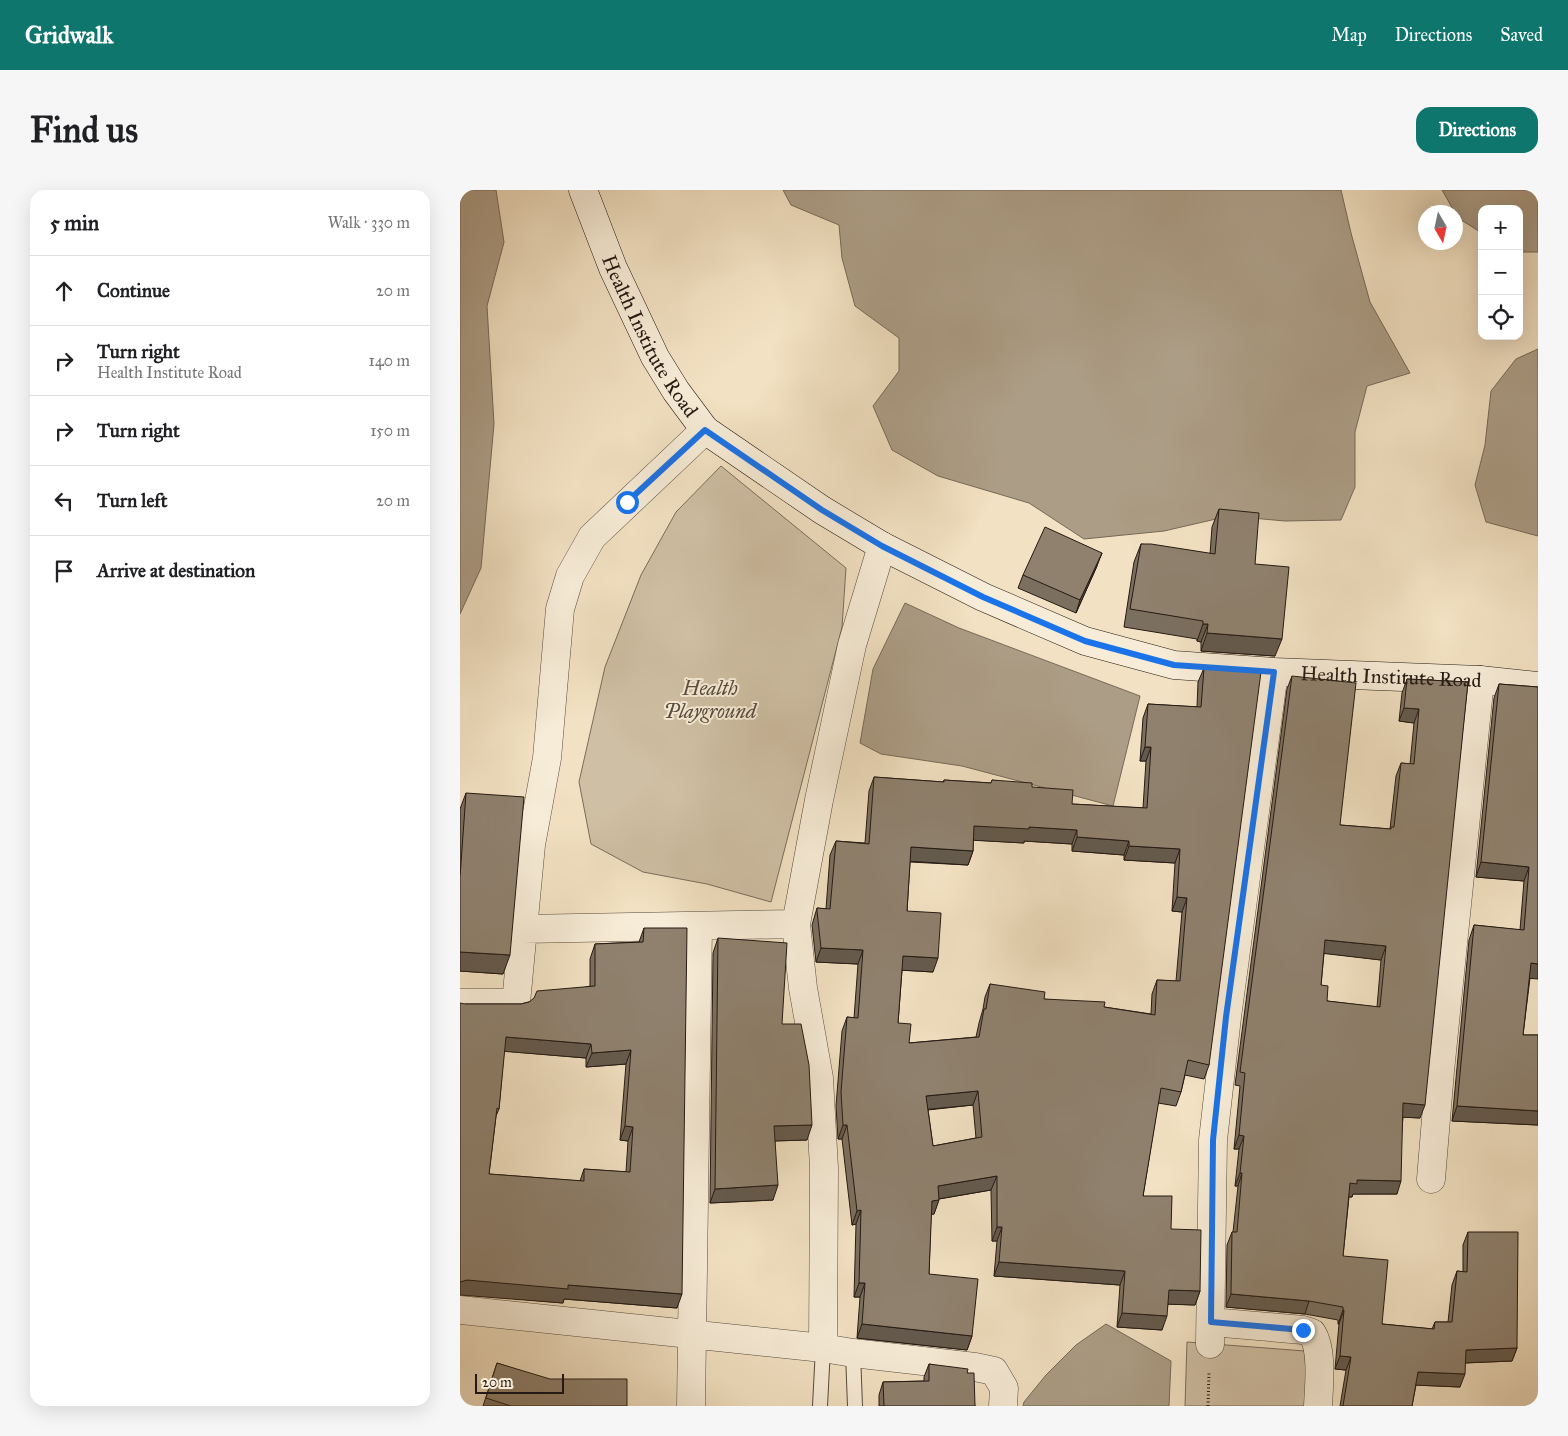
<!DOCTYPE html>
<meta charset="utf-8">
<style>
:root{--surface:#fff;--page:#f6f6f6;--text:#202124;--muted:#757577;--line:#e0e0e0;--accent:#0f766e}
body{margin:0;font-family:"IM FELL Great Primer",serif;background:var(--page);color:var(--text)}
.controls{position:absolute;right:15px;top:15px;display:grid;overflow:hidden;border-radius:10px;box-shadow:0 5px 20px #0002}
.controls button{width:45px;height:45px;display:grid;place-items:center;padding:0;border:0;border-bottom:1px solid var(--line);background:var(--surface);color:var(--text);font:25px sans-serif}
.compass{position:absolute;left:958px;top:15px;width:45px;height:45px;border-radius:50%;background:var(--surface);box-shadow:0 5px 20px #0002;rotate:171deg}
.scale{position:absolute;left:15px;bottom:12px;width:89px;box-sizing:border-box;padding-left:5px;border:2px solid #241a13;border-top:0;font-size:14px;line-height:18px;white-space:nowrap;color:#241a13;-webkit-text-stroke:4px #f7ecd7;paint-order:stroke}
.stop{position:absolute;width:15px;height:15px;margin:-11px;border:4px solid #1a73e8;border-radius:50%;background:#fff}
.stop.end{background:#1a73e8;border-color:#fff;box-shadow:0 1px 5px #0008}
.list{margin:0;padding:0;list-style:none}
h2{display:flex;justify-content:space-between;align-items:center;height:65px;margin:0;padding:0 20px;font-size:21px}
h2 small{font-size:16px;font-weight:400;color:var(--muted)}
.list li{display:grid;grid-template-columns:32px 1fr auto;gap:15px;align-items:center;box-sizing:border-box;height:70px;padding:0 20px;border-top:1px solid var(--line)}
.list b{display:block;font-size:19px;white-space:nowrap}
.list p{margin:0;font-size:16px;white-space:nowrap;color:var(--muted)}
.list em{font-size:16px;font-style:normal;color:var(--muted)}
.icon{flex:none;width:28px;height:28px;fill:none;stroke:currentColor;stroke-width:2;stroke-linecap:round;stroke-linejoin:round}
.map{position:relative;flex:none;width:1078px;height:1216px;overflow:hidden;border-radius:15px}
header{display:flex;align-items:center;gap:30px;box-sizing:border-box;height:70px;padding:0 25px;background:var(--accent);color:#fff}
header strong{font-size:24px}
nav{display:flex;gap:28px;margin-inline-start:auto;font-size:18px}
.intro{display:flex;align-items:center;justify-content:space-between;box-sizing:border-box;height:120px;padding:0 30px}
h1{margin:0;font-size:35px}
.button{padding:12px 22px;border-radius:15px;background:var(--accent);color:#fff;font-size:18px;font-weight:700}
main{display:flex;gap:30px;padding:0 30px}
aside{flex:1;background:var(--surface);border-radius:15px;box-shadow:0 5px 20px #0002}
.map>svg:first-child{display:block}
.green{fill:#cfbfa4;stroke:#7a6c5c}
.water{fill:#ac9d86;stroke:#766958}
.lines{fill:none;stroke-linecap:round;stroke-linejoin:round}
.lane-casing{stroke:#584c3f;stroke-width:16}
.street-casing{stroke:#584c3f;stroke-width:29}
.secondary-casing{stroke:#241a13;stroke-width:29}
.path{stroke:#241a13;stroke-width:3;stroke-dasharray:1 2.5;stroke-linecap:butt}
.lane{stroke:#f7ecd7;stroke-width:14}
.street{stroke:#f7ecd7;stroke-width:28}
.secondary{stroke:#f7ecd7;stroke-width:28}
.wall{fill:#7b6f5f;stroke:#241a13;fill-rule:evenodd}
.shaded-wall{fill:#645a4d;stroke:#241a13}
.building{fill:#8f816e;stroke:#241a13;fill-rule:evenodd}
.route{stroke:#1a73e8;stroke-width:6}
.labels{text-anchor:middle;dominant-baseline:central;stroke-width:4;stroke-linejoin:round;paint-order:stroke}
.street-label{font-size:20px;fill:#241a13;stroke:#f7ecd7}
.park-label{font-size:20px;font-style:italic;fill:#574c3e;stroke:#f7ecd7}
</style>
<header>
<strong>Gridwalk</strong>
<nav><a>Map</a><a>Directions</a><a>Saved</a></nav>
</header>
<div class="intro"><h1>Find us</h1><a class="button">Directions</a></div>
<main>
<aside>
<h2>5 min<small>Walk · 330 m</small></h2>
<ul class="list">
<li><svg class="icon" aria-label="ahead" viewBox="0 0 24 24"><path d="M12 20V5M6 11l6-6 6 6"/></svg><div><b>Continue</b></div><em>20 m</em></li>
<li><svg class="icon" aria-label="right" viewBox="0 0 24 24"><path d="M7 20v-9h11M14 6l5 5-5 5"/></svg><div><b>Turn right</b><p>Health Institute Road</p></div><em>140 m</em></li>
<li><svg class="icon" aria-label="right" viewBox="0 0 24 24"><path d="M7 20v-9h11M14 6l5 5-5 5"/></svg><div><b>Turn right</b></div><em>150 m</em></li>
<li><svg class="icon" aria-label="left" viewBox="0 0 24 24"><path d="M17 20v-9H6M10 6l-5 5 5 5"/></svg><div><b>Turn left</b></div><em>20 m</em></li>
<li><svg class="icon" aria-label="arrive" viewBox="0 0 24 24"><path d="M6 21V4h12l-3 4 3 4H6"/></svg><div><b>Arrive at destination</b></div></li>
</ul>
</aside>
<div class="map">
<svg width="1078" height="1216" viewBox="0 0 1078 1216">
<rect width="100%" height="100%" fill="#f2e1c2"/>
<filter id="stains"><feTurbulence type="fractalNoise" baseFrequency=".004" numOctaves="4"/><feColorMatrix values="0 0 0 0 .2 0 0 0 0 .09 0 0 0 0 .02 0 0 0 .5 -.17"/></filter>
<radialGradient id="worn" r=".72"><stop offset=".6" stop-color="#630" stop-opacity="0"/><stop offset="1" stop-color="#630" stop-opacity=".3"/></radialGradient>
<!-- green -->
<path class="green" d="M261,276L386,378L382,437L311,712L247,694L183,682L131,654L119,592L145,477L181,385L216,322Z
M727,1152L845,1161L847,1216H725Z"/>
<!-- water -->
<path class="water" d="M0,0H36L44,52L27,116L34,234L21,378L0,424Z
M323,0H881L891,43L910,112L950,183L907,196L895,242V297L881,330L825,331L769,326L704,341L624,349L569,313L478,286L432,260L413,216L439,181V148L395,116L382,68L379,35L331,15Z
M982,0H1078V62H1059V19H1022V43L998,28Z
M1078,159V346L1026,332L1015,295L1025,255L1031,201L1056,169Z
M445,413L499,438L680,506L653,616L502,576L421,564L400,553L413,479Z
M646,1134L711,1171L709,1216H563L564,1212L586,1185L616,1155Z"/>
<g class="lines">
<!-- lane casing -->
<g class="lane-casing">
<path id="lane" d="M393,1163L395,1216
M360,1216L363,1158"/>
</g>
<!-- street casing -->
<g class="street-casing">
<path id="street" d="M63,739L336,734
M0,813H56L71,655L87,568L100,419L110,386L132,347L245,240
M971,989L980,881L1020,490
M0,1120L363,1158L393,1163L515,1177L534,1181L544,1198L543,1216
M751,1132L843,1140L852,1143C863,1160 859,1196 858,1216
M750,1154L753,950L767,827L814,482
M363,1158L364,978L359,888L343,798L336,734L359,610L392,455L422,356
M231,1216L238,736"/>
</g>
<!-- secondary casing -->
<g class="secondary-casing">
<g id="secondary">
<path id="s1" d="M123,0L153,78L195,167L216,201L245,240L362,320L422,356L523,407L625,451L714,475L814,482L1020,490L1078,496"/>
</g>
</g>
<!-- path -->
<path class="path" d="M748,1216L749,1182"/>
<!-- lane -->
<use href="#lane" class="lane"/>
<!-- street -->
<use href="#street" class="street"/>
<!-- secondary -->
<use href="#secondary" class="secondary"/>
</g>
<!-- wall -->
<path class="wall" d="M759,319L795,374L815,466L741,461V452L737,451V449L664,437L674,372L681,354L750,364L752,337Z
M637,376L616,423L558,398L563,385Z
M744,478L749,875L744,889L725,885L721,902L716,916L698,913L683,1006L711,1039L740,1101L735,1115L708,1114L702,1140L657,1137L660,1095L534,1086L537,1051H532L531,1000L479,1009L474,1024H471L469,1084L512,1146L507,1160L397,1148L400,1107H394L396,1034L392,1035L382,949H378L376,916L382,841L387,827L394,828L398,774L356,772L352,735L357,718L366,719L370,665L376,651L405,653L409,601L414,587L483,592L484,590L531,593L532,590L572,597L612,614L683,618L686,571H680L683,528L688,514L737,517L738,492ZM513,650L564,653V651L612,654V661L664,665V670L715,673L712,721L722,722L716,791L697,790L692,804L691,824L644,817L584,809L530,794L525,807L523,819L519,833L516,847L449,853L438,833L442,780L473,782L447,721L450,672L508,675L513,661ZM513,915L516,948L473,956L468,920Z
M832,486L880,635L930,639L936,586L941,573L950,574L954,533L939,531L942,503L947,489L1008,492L960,928L943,927L937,1004H893L892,1007H889L883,1066L922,1134L972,1139L975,1132H988L992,1095L997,1081L1003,1082V1055L1008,1042L1057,1158L1052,1171L1005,1173L1000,1197L956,1195L952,1216H880L886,1180L875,1179L879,1134H878V1130L845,1124L766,1117L767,1055L772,1042H773L778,996H775L779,959H774L780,896L775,895L827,499ZM864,763L921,770L917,817L867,811L861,795Z
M1039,494L1078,497L1070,788L1063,845H1078V935L992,931L1009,750L1014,735L1060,740L1064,691L1016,687L1034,508Z
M6,603L43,784L0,781V619Z
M184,738L217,1118L104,1109L103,1113L2,1104L5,814H61L130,796V769L135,754L179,752ZM44,861L126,868V877L166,874L160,950L168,951L166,982L124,979L120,991L29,984L36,926L39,919Z
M258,748L322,834L347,950L315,951L313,1010L250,1013L253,763Z
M37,1173L167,1216H23Z
M469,1174L507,1183L515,1216H419V1205L423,1192L464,1191V1187Z"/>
<!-- shaded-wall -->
<path class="shaded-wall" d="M642,363L637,376L616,423L620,410Z
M743,434H748L741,452L737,451Z
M747,443L822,449L815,466L741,461Z
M944,518L959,519L954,533L939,531Z
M685,557H691L686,571H680Z
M514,636L569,637L617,640L612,654L564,651V653L509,650Z
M617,647L669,651L664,665L612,661Z
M669,656L720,659L715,673L664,670Z
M451,657L513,661L508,675L446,671Z
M1021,672L1069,677L1064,691L1016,687Z
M717,707L727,708L722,722L712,721Z
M865,750L926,756L921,770L860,763Z
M361,758L403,760L398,774L356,772Z
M0,762L50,765L43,784L0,781Z
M443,766L478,768L473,782L438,780Z
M1071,773L1078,774V789L1066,788Z
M46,847L131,854L126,868L40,861Z
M171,860L166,874L126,877L132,863Z
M518,901L513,915L461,920L466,906Z
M943,913L965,915L960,928L938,927Z
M997,916L1078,921V935L992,931Z
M352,935L347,950L309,951L314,936Z
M383,935H387L382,949H378Z
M165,936L173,937L168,951L160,950Z
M779,945L784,946L779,959H774Z
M780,983H782L778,996H775Z
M537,986L531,1000L472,1010L478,996Z
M897,990L941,991L937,1004H893L892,1007L885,1006L890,993Z
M318,995L313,1010L250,1013L255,999Z
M479,1010L474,1024L467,1025L472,1011Z
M401,1020L396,1034L392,1035L397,1021Z
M537,1037H542L537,1051H532Z
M539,1072L665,1081L660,1095L534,1086Z
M7,1090L108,1095L222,1104L217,1118L104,1109L103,1113L0,1105V1092Z
M399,1093H405L400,1107H394Z
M709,1100L740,1101L735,1115L703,1114Z
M771,1104L849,1111L845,1124L766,1117Z
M883,1120H884L879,1134H878Z
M662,1123L707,1126L702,1140L657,1137Z
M402,1134L512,1146L507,1160L397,1148Z
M1057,1158L1052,1171L1001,1173L1006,1160Z
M880,1166L891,1167L886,1180L875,1179Z
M958,1182L1005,1184L1000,1197L953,1195Z"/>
<!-- building -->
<path class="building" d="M759,319L799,323L795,374L829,377L822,449L747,443L748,434H743V431L670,419L681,354H691L755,364Z
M585,337L642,363L620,410L563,385Z
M744,478L801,482L749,875L728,870L721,902L701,898L683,1006H712L711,1039L741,1040L740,1101L709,1100L707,1126L662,1123L665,1081L539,1072L542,1037H537V986L478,996L479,1010L472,1011L469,1084L518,1089L512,1146L402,1134L405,1093H399L401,1020L397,1021L387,935H383L381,902L387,827L398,828L403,760L361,758L357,721V718L370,719L376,651L409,654L414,587L484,592V590L531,593L532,590L572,593V597L613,600L612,614L687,618L691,557H685L688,514L741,517ZM514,636L569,639V637L617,640V647L669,651V656L720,659L717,707L727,708L720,791L697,790L695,825L644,817L645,812L584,809L585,802L530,794L526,819H524L519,847L449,853L451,834L438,833L443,766L478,768L481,723L447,721L451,657L513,661ZM518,901L522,947L473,956L466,906Z
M832,486L896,493L880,635L931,639V637H934L941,573L954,574L959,519L944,518L947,489L1008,492L965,915L943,913L941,991L897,990V994L890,993L883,1066L928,1070L922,1134L974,1139L975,1132H992L997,1081L1007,1082L1008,1042H1058L1057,1158L1006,1160L1005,1184L958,1182L952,1216H883L891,1167L880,1166L884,1120H883V1117L849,1111L771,1104L772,1042H777L782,983H780L784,946L779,945L785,883L780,882ZM865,750L926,756L920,817L867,811L868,796L861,795Z
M1039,494L1078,497V774L1071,773L1063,845H1078V921L997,916L1014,735L1064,740L1069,677L1021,672Z
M6,603L64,607L50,765L0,762V687Z
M184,738H227L222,1104L108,1095V1099L7,1090L0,1092V813L5,814H61L69,812L74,808L77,801L135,796V754L183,752ZM46,847L131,854L132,863L171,860L165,936L173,937L170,982L124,979V991L29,984L37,918L39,919Z
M258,748L327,753L322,834H341L349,875L352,935L314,936L318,995L255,999Z
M37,1173L90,1189H167V1216H51L26,1208Z
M469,1174L508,1179L507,1183H514L515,1216H424L423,1192L469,1191Z"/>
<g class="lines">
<!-- route -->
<path class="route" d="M167,312L245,240L362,320L422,356L523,407L625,451L714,475L814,482L766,827L753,950L751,1132L843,1140"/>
</g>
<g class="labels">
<!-- street labels -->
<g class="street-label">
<text stroke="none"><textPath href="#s1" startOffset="161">Health Institute Road</textPath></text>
<text stroke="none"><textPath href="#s1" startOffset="1016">Health Institute Road</textPath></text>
</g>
<!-- park labels -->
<g class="park-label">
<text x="250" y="498">Health<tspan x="250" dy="23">Playground</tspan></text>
</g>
</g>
<rect width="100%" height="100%" filter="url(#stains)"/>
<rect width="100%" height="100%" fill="url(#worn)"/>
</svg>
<div class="controls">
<button>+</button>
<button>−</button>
<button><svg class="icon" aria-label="locate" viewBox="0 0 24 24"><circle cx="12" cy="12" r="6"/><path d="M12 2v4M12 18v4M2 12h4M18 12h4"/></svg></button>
</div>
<svg class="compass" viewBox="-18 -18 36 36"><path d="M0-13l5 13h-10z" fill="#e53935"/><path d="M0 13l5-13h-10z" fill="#757577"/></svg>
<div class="scale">20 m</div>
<div class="stop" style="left:167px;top:312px"></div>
<div class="stop end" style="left:843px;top:1140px"></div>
</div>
</main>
